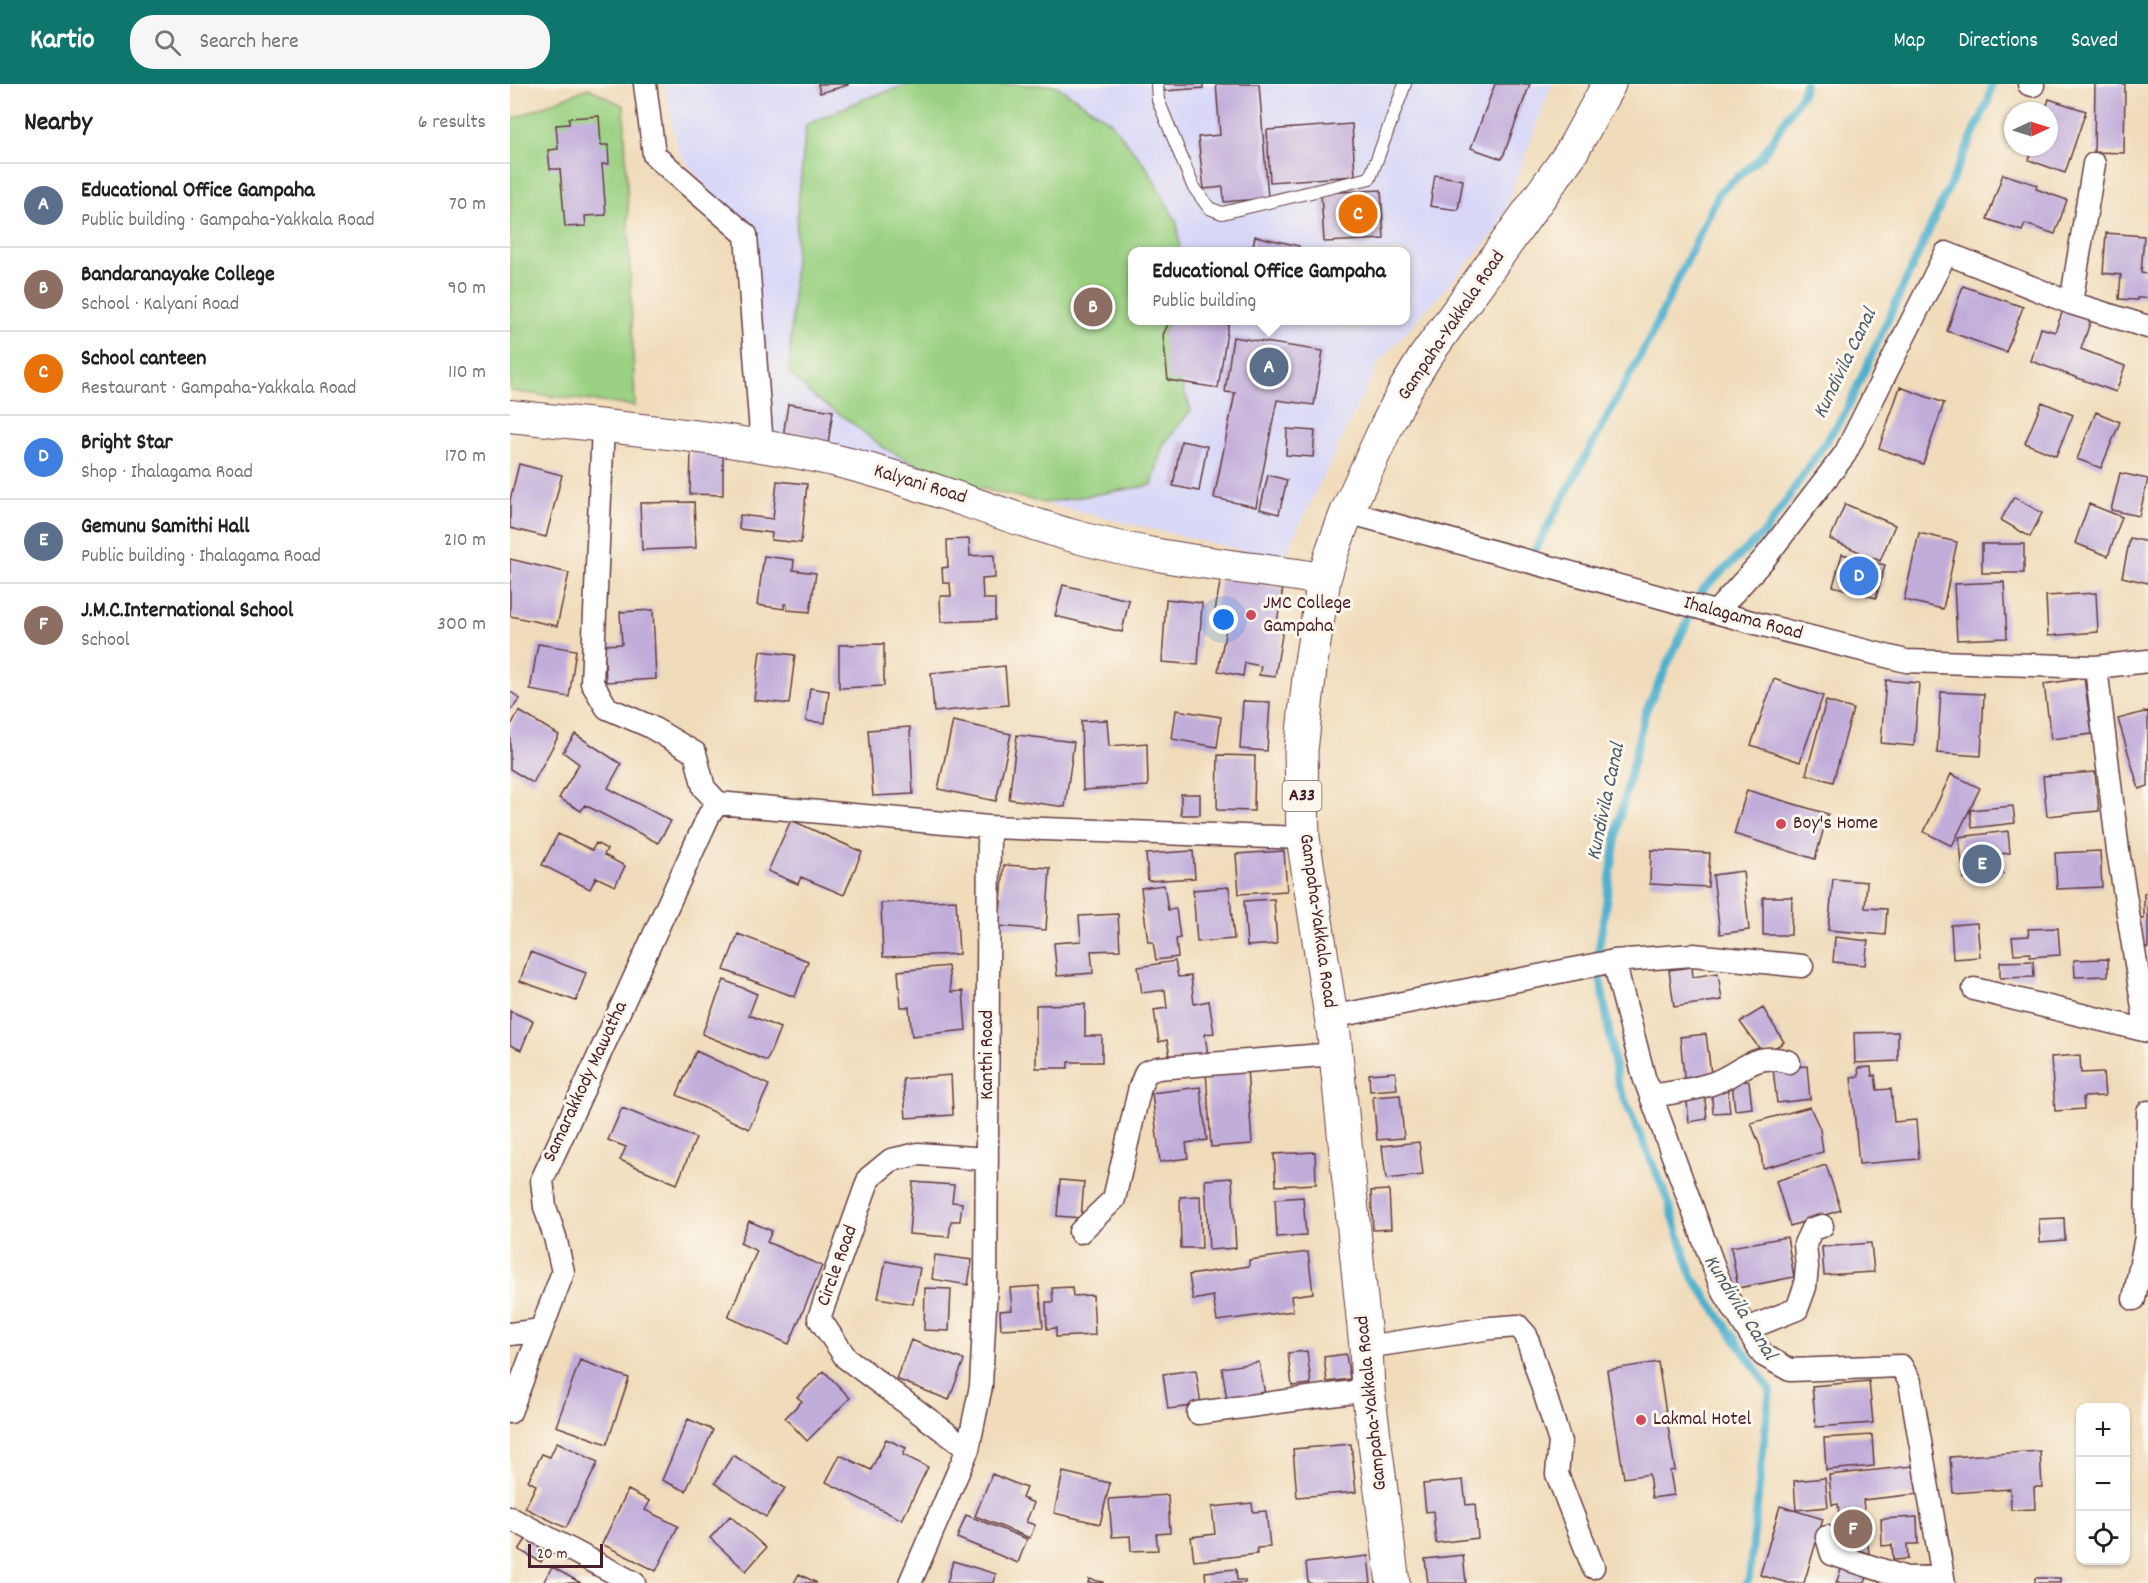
<!DOCTYPE html>
<meta charset="utf-8">
<style>
:root{--surface:#fff;--page:#f6f6f6;--text:#202124;--muted:#757577;--line:#e0e0e0;--accent:#0f766e}
body{margin:0;font-family:Dekko,sans-serif;background:var(--page);color:var(--text)}
.controls{position:absolute;right:18px;bottom:18px;display:grid;overflow:hidden;border-radius:12px;box-shadow:0 2px 4px #0004}
.controls button{width:54px;height:54px;display:grid;place-items:center;padding:0;border:0;border-bottom:2px solid var(--line);background:var(--surface);color:var(--text);font:30px sans-serif}
.compass{position:absolute;left:1494px;top:18px;width:54px;height:54px;border-radius:50%;background:var(--surface);box-shadow:0 2px 4px #0004;rotate:86deg}
.scale{position:absolute;left:18px;bottom:15px;width:75px;box-sizing:border-box;padding-left:6px;border:3px solid #4a1f2b;border-top:0;font-size:16px;line-height:21px;white-space:nowrap;color:#4a1f2b;-webkit-text-stroke:4px #fbf7ec;paint-order:stroke}
.you{position:absolute;left:714px;top:536px;width:21px;height:21px;margin:-15px;border:4px solid #fff;border-radius:50%;background:#1a73e8;box-shadow:0 0 0 9px #1a73e833}
.badge{display:grid;place-items:center;width:39px;height:39px;border-radius:50%;background:var(--accent);color:#fff;font-size:20px;font-weight:700}
.pin{position:absolute;translate:-50% -50%;border:3px solid #fff;box-shadow:0 2px 6px #0006}
.popup{position:absolute;left:618px;top:163px;width:282px;height:78px;box-sizing:border-box;display:grid;place-content:center;border-radius:12px;background:var(--surface);filter:drop-shadow(0 2px 4px #0005);font-size:20px;white-space:nowrap;color:var(--muted)}
.popup b{font-size:22px;color:var(--text)}
.popup::after{content:'';position:absolute;left:50%;top:100%;margin-left:-12px;border:12px solid transparent;border-top-color:var(--surface)}
.list{margin:0;padding:0;list-style:none}
h2{display:flex;justify-content:space-between;align-items:center;height:78px;margin:0;padding:0 24px;font-size:26px}
h2 small{font-size:20px;font-weight:400;color:var(--muted)}
.list li{display:grid;grid-template-columns:39px 1fr auto;gap:18px;align-items:center;box-sizing:border-box;height:84px;padding:0 24px;border-top:2px solid var(--line)}
.list b{display:block;font-size:22px;white-space:nowrap}
.list p{margin:0;font-size:20px;white-space:nowrap;color:var(--muted)}
.list em{font-size:20px;font-style:normal;color:var(--muted)}
.icon{flex:none;width:33px;height:33px;fill:none;stroke:currentColor;stroke-width:2;stroke-linecap:round;stroke-linejoin:round}
.map{position:relative;flex:none;width:1638px;height:1499px;overflow:hidden}
header{display:flex;align-items:center;gap:36px;box-sizing:border-box;height:84px;padding:0 30px;background:var(--accent);color:#fff}
header strong{font-size:28px}
nav{display:flex;gap:33px;margin-inline-start:auto;font-size:21px}
.search{width:420px;height:54px;background:var(--page);display:flex;align-items:center;gap:15px;box-sizing:border-box;padding:0 21px;border-radius:24px;color:var(--muted);font-size:22px}
main{display:flex}
aside{flex:1;background:var(--surface)}
.map>svg:first-child{display:block}
.built{fill:#d8d7f8;fill-rule:evenodd}
.green{fill:#9bd183;stroke:#727857;stroke-width:1.5}
.lines{fill:none;stroke-linecap:round;stroke-linejoin:round}
.stream{stroke:#4fb1ce;stroke-width:8}
.building{fill:#c1adda}
.lane-casing{stroke:#633b40;stroke-width:14}
.street-casing{stroke:#633b40;stroke-width:25}
.secondary-casing{stroke:#633b40;stroke-width:34}
.highway-casing{stroke:#633b40;stroke-width:35}
.lane{stroke:#fff;stroke-width:12}
.street{stroke:#fff;stroke-width:22}
.secondary{stroke:#fff;stroke-width:32}
.highway{stroke:#fff;stroke-width:33}
.poi-dot{fill:#d1495b;stroke:#fbf7ec;stroke-width:2}
.labels{text-anchor:middle;dominant-baseline:central;stroke-width:6;stroke-linejoin:round;paint-order:stroke}
.shield{fill:#fbf7ec;stroke:#7f6065;stroke-width:1.5}
.shield-label{font-size:18px;font-weight:bold;fill:#4a1f2b}
.street-label{font-size:20px;fill:#4a1f2b;stroke:#fbf7ec}
.poi-label{font-size:20px;fill:#4a1f2b;stroke:#fbf7ec;text-anchor:start}
.water-label{font-size:21px;font-style:italic;fill:#4c596c;stroke:#fbf7ec}
</style>
<header>
<strong>Kartio</strong>
<div class="search"><svg class="icon" aria-label="search" viewBox="0 0 24 24"><circle cx="10" cy="10" r="6"/><path d="M15 15l6 6"/></svg>Search here</div>
<nav><a>Map</a><a>Directions</a><a>Saved</a></nav>
</header>
<main>
<aside>
<h2>Nearby<small>6 results</small></h2>
<ul class="list">
<li><span class="badge" style="background:#5c6f8a">A</span><div><b>Educational Office Gampaha</b><p>Public building · Gampaha-Yakkala Road</p></div><em>70 m</em></li>
<li><span class="badge" style="background:#8d6e63">B</span><div><b>Bandaranayake College</b><p>School · Kalyani Road</p></div><em>90 m</em></li>
<li><span class="badge" style="background:#e8710a">C</span><div><b>School canteen</b><p>Restaurant · Gampaha-Yakkala Road</p></div><em>110 m</em></li>
<li><span class="badge" style="background:#3f7fe0">D</span><div><b>Bright Star</b><p>Shop · Ihalagama Road</p></div><em>170 m</em></li>
<li><span class="badge" style="background:#5c6f8a">E</span><div><b>Gemunu Samithi Hall</b><p>Public building · Ihalagama Road</p></div><em>210 m</em></li>
<li><span class="badge" style="background:#8d6e63">F</span><div><b>J.M.C.International School</b><p>School</p></div><em>300 m</em></li>
</ul>
</aside>
<div class="map">
<svg width="1638" height="1499" viewBox="0 0 1638 1499">
<rect width="100%" height="100%" fill="#fbf7ec"/>
<filter id="ink" filterUnits="userSpaceOnUse"><feTurbulence type="fractalNoise" baseFrequency=".0167" numOctaves="2"/><feDisplacementMap in="SourceGraphic" scale="12" xChannelSelector="R" yChannelSelector="G"/><feConvolveMatrix kernelMatrix="1 2 1 2 8 2 1 2 1" color-interpolation-filters="sRGB"/></filter>
<filter id="wash" filterUnits="userSpaceOnUse"><feTurbulence type="fractalNoise" baseFrequency=".008" numOctaves="4" result="noise"/><feDisplacementMap in="SourceGraphic" scale="24" xChannelSelector="R" yChannelSelector="G"/><feGaussianBlur stdDeviation="1.35" result="paint"/><feColorMatrix in="noise" values="0 0 0 0 0 0 0 0 0 0 0 0 0 0 0 0 0 1.4 0 .05"/><feComposite in="paint" operator="in"/></filter>
<g filter="url(#wash)">
<rect width="100%" height="100%" fill="#f0dbba"/>
<!-- built -->
<path class="built" d="M154,0H1042L988,145L868,280L773,476L258,354L245,167L168,67ZM622,168H896V236H622Z"/>
<!-- green -->
<path class="green" d="M399,0L545,1L600,37L637,84L667,139L670,167L622,168V236L658,237L653,251L681,326L653,361L642,401L534,419L439,397L374,364L338,336L305,314L279,289L287,133L296,41L352,16Z
M78,4L114,22L125,322L0,307V36Z"/>
<g class="lines">
<!-- stream -->
<path class="stream" d="M1025,466L1140,254L1209,109L1252,72L1292,10L1295,0
M1237,1499L1239,1494L1260,1306L1182,1192L1157,1114L1108,1000L1087,876L1109,736L1135,629L1192,506L1255,448L1335,329L1478,18L1482,0"/>
</g>
<g id="blocks">
<!-- building -->
<path class="building" d="M308,0H338V1L310,9Z
M653,0H693V4L654,7Z
M706,0H749L758,114L714,118L713,103L694,105L688,53L710,51Z
M985,0H1020L992,75L961,64Z
M1585,0H1615L1614,69L1584,68Z
M1539,15L1576,27L1555,89L1519,76L1523,63H1539V27H1535Z
M89,32L91,61H98L99,80H92L96,131L75,132L76,142L55,143L50,85H40L38,66L48,65L46,41L59,40V34Z
M842,40L845,92L760,98L757,46Z
M1493,90L1527,101L1526,105L1557,116L1545,150L1515,140L1512,147L1477,135Z
M925,91L953,96L948,126L920,122Z
M871,106L874,155L814,158L811,109Z
M1596,149L1634,152L1631,189L1638,190V214H1627V216L1609,215L1611,191L1593,189Z
M745,152L789,162L788,168H742Z
M1453,202L1513,223L1496,268L1437,247Z
M1553,226L1581,236L1571,265L1615,282L1606,308L1521,277L1531,244L1545,248Z
M660,236H719L708,304L658,296L653,251Z
M723,253L813,267L804,321L767,316L746,423L704,414L725,309L715,308Z
M1390,303L1434,319L1413,380L1369,364Z
M1532,318L1563,331L1546,372L1515,359Z
M278,320L323,327L318,360L273,353Z
M1586,328L1610,338L1591,384L1567,375Z
M777,345L805,347L803,373L776,371Z
M671,357L697,362L689,407L663,402Z
M181,364H213V411L180,410Z
M9,380L52,391L36,453L0,444V416Z
M1610,389L1638,395L1629,432L1601,426Z
M758,391L777,396L769,430L750,425Z
M267,397L297,400L291,459L261,456L262,449L229,445L230,431L263,435Z
M1504,413L1532,429L1520,453L1491,436Z
M184,418L186,464L132,466L130,419Z
M1335,420L1385,441L1370,477L1320,455Z
M1579,420L1612,433L1598,472L1565,459Z
M1409,449L1447,458L1433,525L1394,516Z
M1620,454L1638,458V499L1612,493Z
M459,455L460,472L484,471L485,494L472,495L473,515H485V536L431,538L430,512H441L440,499H433L432,484L438,483L437,456Z
M1472,460H1514V489H1472Z
M1332,470L1375,481L1366,514L1323,502Z
M254,472L284,476L283,486L306,489L300,528L277,526V520H274V525L247,521Z
M0,475L59,489L47,542L0,532Z
M711,493L773,504L766,544L773,545L765,593L749,591L751,582L735,579L733,592L708,587L719,529L705,527Z
M1494,498L1497,554L1447,556L1444,500Z
M553,501L619,516L612,548L545,532Z
M1586,509L1588,548L1538,552L1536,512Z
M656,515L692,519L688,581L652,578Z
M143,526L146,595L96,598L94,561L112,560L110,528Z
M28,560L66,566L59,613L20,606Z
M374,560V602L329,604V561Z
M250,567L285,571L279,620L244,616Z
M495,582L498,621L424,628L421,589Z
M1574,594L1582,650L1541,655L1534,600Z
M1264,595L1313,612L1290,678L1241,661Z
M1376,596L1409,599L1404,662L1371,659Z
M300,604L319,607L315,639L296,637Z
M0,607L10,615L0,627Z
M1431,608L1474,610L1471,672L1427,669Z
M733,617L760,618L757,667L730,665Z
M1316,617L1343,625L1323,698L1296,690Z
M666,626L711,633L707,663L662,655Z
M9,627L49,651L23,699L0,685V643Z
M1638,627V702L1629,705L1608,635Z
M597,636L599,662L637,659L638,702L573,706L571,637Z
M443,637L501,650L486,717L428,705Z
M400,643L403,710L363,712L358,646Z
M65,650L111,680L98,704L161,737L148,759L75,721L71,727L49,714L69,680L53,668Z
M507,651L564,658L555,723L499,715Z
M708,671L745,672L744,727L707,726Z
M1585,688L1589,727L1537,732L1533,692Z
M1441,690L1470,704L1442,762L1414,748Z
M1237,706L1318,730L1305,775L1224,750Z
M671,710H690V731H671Z
M1503,722L1505,739L1462,744L1460,726Z
M281,736L352,768L334,811L291,793L288,800L258,787Z
M1498,747L1500,769L1490,770L1493,790L1454,795L1449,753Z
M48,750L82,766L86,759L97,765L94,771L115,782L105,802L86,793L80,805L32,781Z
M1141,766L1200,769L1198,803L1140,800Z
M683,767L685,794L638,797L636,770Z
M774,767L777,807L729,810L726,770Z
M1590,767L1592,803L1547,805L1545,769Z
M494,781L540,784L536,846L489,842Z
M1233,787L1239,846L1210,850L1203,791Z
M1323,795L1357,798L1355,824L1377,825L1375,851L1318,846Z
M654,801L658,826L666,825L670,854L666,855L668,873L646,876L643,858H638L631,804Z
M719,803L724,855L687,858L683,806Z
M1634,809H1638V864H1630V835H1634Z
M1253,813H1282L1281,851H1253Z
M764,815L767,860L737,862L734,817Z
M446,816L449,870L373,873L371,819Z
M608,830L610,866L581,867L583,889L547,892L544,859L571,857L569,832Z
M1467,839L1470,873L1443,875L1441,841Z
M1548,844L1550,871L1520,873V869L1504,870L1502,853L1519,852L1518,845Z
M228,850L298,877L285,913L214,886Z
M1325,853L1358,857L1355,881L1323,878Z
M20,868L76,889L66,917L10,897Z
M1598,875V892L1565,893L1564,876Z
M665,877L668,893L681,892L684,920L699,917L704,949L695,950L698,972L661,978L657,956L649,958L644,926L657,924L655,906L632,909L628,883Z
M1523,877L1524,893L1490,894V878Z
M438,882L441,908L453,907L456,946L402,952L399,923H391L388,887Z
M1182,883L1183,893L1208,889L1212,916L1164,923L1159,886Z
M214,896L247,910L239,931L270,944L257,977L192,950Z
M575,920V952H592V978H558V984H526V921Z
M1253,924L1274,958L1254,971L1230,938Z
M0,927L23,937L11,966L0,961Z
M1388,948V977L1345,979L1344,949Z
M1196,950L1202,998L1175,1001L1170,953Z
M186,967L259,1001L239,1045L167,1011Z
M1570,971L1571,989L1593,988L1595,1012L1573,1013L1574,1025L1545,1027L1541,973Z
M1297,982L1300,1015L1267,1019L1263,985Z
M1361,983L1362,992L1365,991L1367,1006L1381,1005L1384,1038L1406,1036L1409,1075L1349,1080L1341,993L1349,992L1348,984Z
M737,984L742,1060L701,1063L696,987Z
M885,988L887,1005L860,1007L859,990Z
M441,991L443,1031L396,1034L393,995Z
M1239,997L1242,1024L1225,1026L1222,998Z
M1217,1001L1220,1028L1203,1029L1201,1002Z
M690,1003L697,1056L676,1059L678,1074L650,1078L642,1009Z
M1194,1006L1197,1035L1179,1038L1176,1008Z
M890,1011L894,1054L867,1056L863,1013Z
M1300,1023L1310,1045L1313,1068L1253,1084L1250,1062L1241,1039Z
M112,1024L186,1054L167,1100L110,1076L116,1063L98,1056Z
M909,1058L913,1091L876,1095L872,1062Z
M805,1068L806,1100L766,1102L764,1070Z
M1316,1081L1331,1126L1280,1142L1266,1097Z
M722,1094L726,1164L699,1166L695,1096Z
M550,1096L574,1098L571,1134L547,1132Z
M403,1098L444,1101L442,1118L452,1119L450,1137H441L439,1153L399,1150Z
M879,1106L881,1145L863,1146L861,1107Z
M690,1112L692,1164H671L670,1113Z
M793,1113L796,1151L767,1153L765,1115Z
M1554,1134L1555,1156L1530,1158L1529,1135Z
M239,1137L262,1147L257,1158L312,1182L279,1260L218,1233L247,1167L230,1159Z
M1277,1153L1284,1193L1228,1204L1221,1163Z
M1361,1159L1364,1188L1314,1191L1312,1163Z
M798,1168L803,1209L781,1212L783,1227L707,1237L703,1212L683,1216L679,1191L739,1182V1176Z
M425,1171L462,1176L458,1201L422,1195Z
M376,1177L410,1184L403,1220L368,1214Z
M529,1202L533,1243L491,1245L490,1227L502,1226L500,1204Z
M562,1203L563,1212L583,1211L585,1251L546,1253V1244L537,1245L536,1218H543L542,1204Z
M415,1204L441,1205L439,1247L414,1246Z
M401,1256L454,1276L439,1316L386,1295Z
M797,1267L801,1300L782,1302L778,1269Z
M836,1270L840,1295L817,1298L814,1273Z
M70,1276L119,1294L97,1360L46,1342Z
M749,1278L755,1310L717,1316L712,1284Z
M1148,1278L1165,1386L1160,1387L1164,1411L1142,1414L1139,1390L1114,1394L1097,1286Z
M686,1286L691,1321L658,1325L653,1290Z
M314,1287L340,1314L297,1357L275,1334L292,1317L287,1313Z
M1359,1297L1363,1339L1306,1343L1302,1302Z
M178,1335L203,1346L176,1407L152,1396Z
M1362,1351L1364,1382L1316,1386L1314,1354Z
M376,1355L396,1364L393,1371L418,1383L392,1436L316,1398L330,1371L361,1386Z
M47,1358L88,1378L56,1444L15,1424L26,1401L18,1397L32,1370L40,1373Z
M841,1360L846,1408L787,1413L783,1365Z
M1530,1367L1532,1403H1524L1525,1425L1501,1426L1500,1405L1443,1409L1440,1373Z
M223,1371L275,1404L256,1433L205,1399Z
M1403,1382L1407,1410L1353,1416L1359,1470L1333,1472L1328,1420L1322,1421L1319,1391Z
M553,1388L600,1399L590,1440L544,1429Z
M482,1390L516,1404L512,1414L524,1419L516,1438L525,1441L520,1454L465,1432Z
M1315,1394L1318,1423L1286,1426L1284,1397Z
M953,1396L956,1421L965,1420L968,1454L926,1459L923,1427L916,1428L913,1400Z
M118,1406L140,1417L135,1426L168,1442L146,1487L92,1460Z
M658,1411L660,1449L646,1450L648,1466L621,1467L620,1452L602,1453L599,1415Z
M742,1419L743,1428L756,1427L760,1463L747,1464V1470L684,1477L681,1453L705,1450L702,1423Z
M1270,1422L1313,1435L1294,1499H1278L1250,1491Z
M456,1431L517,1455L508,1479L447,1454Z
M220,1432L256,1464L236,1487L200,1454Z
M1407,1433L1408,1460H1397L1398,1475L1383,1476L1382,1461L1372,1462L1371,1435Z
M18,1452L39,1464L31,1478L9,1466Z
M953,1471L956,1499H918L915,1475Z
M858,1472L861,1499H798L796,1479Z
M443,1477L486,1490L484,1499H437Z
M1334,1478L1359,1487L1355,1499H1326Z
M42,1483L71,1499H33Z
M726,1485L727,1496H735V1499H696L695,1488Z
M289,1490L307,1499H284Z
M1525,1494H1550V1499H1525Z
M579,1495L593,1498V1499H578Z"/>
</g>
</g>
<g filter="url(#ink)">
<use href="#blocks" fill-opacity="0" stroke="#633b40" stroke-width="1.5"/>
<g class="lines">
<!-- lane casing -->
<g class="lane-casing">
<path id="lane" d="M647,0L648,16L683,102L699,124L712,129L860,94L895,0"/>
</g>
<!-- street casing -->
<g class="street-casing">
<path id="street" d="M135,0L144,71L236,151L251,349L250,361
M1519,0L1523,1
M1561,219L1584,80
M93,343L82,599L97,624L139,642L185,669L194,704L208,719
M837,428L1249,540L1396,577L1586,583L1638,577
M1206,528L1254,475L1335,370L1436,169L1561,219L1638,243
M1586,583L1608,767L1634,930L1638,943
M1104,877L1134,993L1212,1205L1253,1271L1280,1286L1391,1282L1400,1298L1434,1499
M1464,905L1638,947
M822,933L1104,877L1183,871L1292,882
M1141,1012C1161,1009 1182,1006 1201,1000C1232,990 1242,966 1279,978
M570,1148L604,1115L630,1003L636,988L648,984L825,970
M1624,1215L1636,1153L1638,1028
M1237,1245L1287,1225L1295,1203L1297,1183L1295,1160L1302,1145L1312,1142
M0,1250L31,1246
M856,1263L981,1244L1008,1242L1016,1251L1050,1358L1047,1390L1083,1483
M0,1328L53,1188L45,1153L35,1123L32,1096L199,731L208,719L479,743
M688,1329L858,1306
M458,1365L336,1274L309,1234L359,1094L381,1076L408,1070L477,1075
M0,1434L124,1499
M1317,1453L1322,1470L1396,1494L1433,1493
M400,1499L458,1365L471,1302L476,1201L479,743L793,754"/>
</g>
<!-- secondary casing -->
<g class="secondary-casing">
<path id="secondary" d="M0,332C108,344 217,352 323,376C404,395 480,428 560,451C643,475 730,482 814,495"/>
</g>
<!-- highway casing -->
<g class="highway-casing">
<path id="highway" d="M883,1499L858,1306L856,1263L824,951L793,754L791,667L800,584L814,495L823,465L837,428L877,341L896,304L915,273L1061,69L1099,0"/>
</g>
<!-- lane -->
<use href="#lane" class="lane"/>
<!-- street -->
<use href="#street" class="street"/>
<!-- secondary -->
<use href="#secondary" class="secondary"/>
<!-- highway -->
<use href="#highway" class="highway"/>
</g>
</g>
<!-- markers -->
<g class="poi-dot">
<circle cx="741" cy="531" r="6"/>
<circle cx="1271" cy="740" r="6"/>
<circle cx="1131" cy="1336" r="6"/>
</g>
<g class="labels">
<!-- shield labels -->
<rect class="shield" x="772.5" y="697" width="39" height="30" rx="4.5"/>
<g class="shield-label">
<text x="792" y="712">A33</text>
</g>
<!-- street labels -->
<g class="street-label">
<text transform="translate(942 242) rotate(-56)">Gampaha-Yakkala Road</text>
<text transform="translate(410 401) rotate(17)">Kalyani Road</text>
<text transform="translate(1233 535) rotate(15)">Ihalagama Road</text>
<text transform="translate(807 837) rotate(82)">Gampaha-Yakkala Road</text>
<text transform="translate(478 971) rotate(-90)">Kanthi Road</text>
<text transform="translate(76 998) rotate(-65)">Samarakkody Mawatha</text>
<text transform="translate(328 1182) rotate(-70)">Circle Road</text>
<text transform="translate(862 1319) rotate(-96)">Gampaha-Yakkala Road</text>
</g>
<!-- poi labels -->
<g class="poi-label">
<text x="753" y="520">JMC College<tspan x="753" dy="23">Gampaha</tspan></text>
<text x="1283" y="740">Boy's Home</text>
<text x="1143" y="1336">Lakmal Hotel</text>
</g>
<!-- water labels -->
<g class="water-label">
<text transform="translate(1336 280) rotate(-64)">Kundivila Canal</text>
<text transform="translate(1097 718) rotate(-78)">Kundivila Canal</text>
<text transform="translate(1229 1224) rotate(58)">Kundivila Canal</text>
</g>
</g>
</svg>
<div class="controls">
<button>+</button>
<button>−</button>
<button><svg class="icon" aria-label="locate" viewBox="0 0 24 24"><circle cx="12" cy="12" r="6"/><path d="M12 2v4M12 18v4M2 12h4M18 12h4"/></svg></button>
</div>
<svg class="compass" viewBox="-18 -18 36 36"><path d="M0-13l5 13h-10z" fill="#e53935"/><path d="M0 13l5-13h-10z" fill="#757577"/></svg>
<div class="scale">20 m</div>
<div class="you"></div>
<div class="pin badge" style="left:759px;top:283px;background:#5c6f8a">A</div>
<div class="popup"><b>Educational Office Gampaha</b>Public building</div>
<div class="pin badge" style="left:583px;top:223px;background:#8d6e63">B</div>
<div class="pin badge" style="left:848px;top:130px;background:#e8710a">C</div>
<div class="pin badge" style="left:1349px;top:492px;background:#3f7fe0">D</div>
<div class="pin badge" style="left:1472px;top:780px;background:#5c6f8a">E</div>
<div class="pin badge" style="left:1343px;top:1445px;background:#8d6e63">F</div>
</div>
</main>
